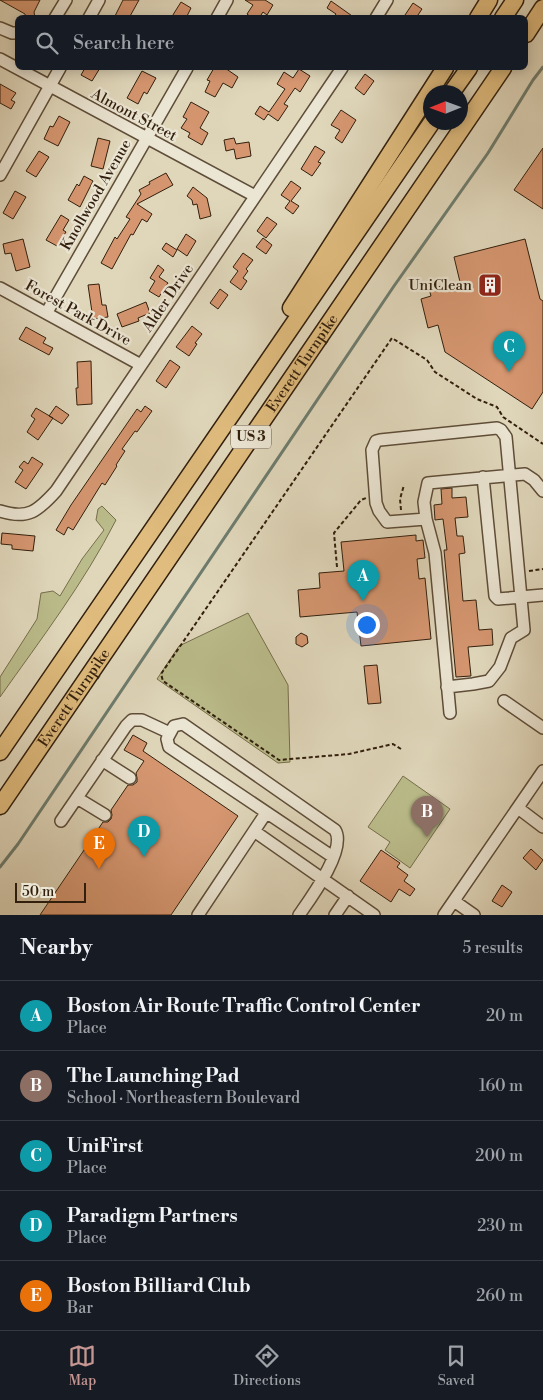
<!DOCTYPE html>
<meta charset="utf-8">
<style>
:root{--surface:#171b24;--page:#20242c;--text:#f1f3f6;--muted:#9ea1a6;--line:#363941;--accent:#c59692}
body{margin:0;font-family:"Libre Bodoni",serif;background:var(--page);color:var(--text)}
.compass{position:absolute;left:423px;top:85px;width:45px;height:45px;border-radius:50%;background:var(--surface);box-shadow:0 2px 12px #0003;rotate:269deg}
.scale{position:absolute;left:15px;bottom:12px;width:71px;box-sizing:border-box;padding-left:5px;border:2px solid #321f0d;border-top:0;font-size:14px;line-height:18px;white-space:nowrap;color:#321f0d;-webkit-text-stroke:4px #ebe5d3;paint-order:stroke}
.you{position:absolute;left:366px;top:624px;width:18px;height:18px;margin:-12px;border:4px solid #fff;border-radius:50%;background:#1a73e8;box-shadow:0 0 0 8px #1a73e833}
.badge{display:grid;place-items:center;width:32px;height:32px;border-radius:50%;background:var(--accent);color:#fff;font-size:16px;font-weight:700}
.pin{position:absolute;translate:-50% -41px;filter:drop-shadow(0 1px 2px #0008)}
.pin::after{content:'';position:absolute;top:26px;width:18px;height:15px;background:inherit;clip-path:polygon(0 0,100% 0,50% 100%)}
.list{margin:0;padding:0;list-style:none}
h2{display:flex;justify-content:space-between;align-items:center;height:65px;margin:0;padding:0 20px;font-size:21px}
h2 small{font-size:16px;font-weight:400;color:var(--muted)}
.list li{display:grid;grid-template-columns:32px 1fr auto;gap:15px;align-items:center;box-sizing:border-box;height:70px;padding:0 20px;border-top:1px solid var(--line)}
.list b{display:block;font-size:19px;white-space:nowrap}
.list p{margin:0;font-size:16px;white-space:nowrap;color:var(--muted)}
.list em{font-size:16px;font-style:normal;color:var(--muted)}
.icon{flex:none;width:28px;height:28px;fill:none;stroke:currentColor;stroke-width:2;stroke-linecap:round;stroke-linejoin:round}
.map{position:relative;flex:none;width:543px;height:915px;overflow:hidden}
.search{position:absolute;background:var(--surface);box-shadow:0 2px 12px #0003;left:15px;right:15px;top:15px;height:55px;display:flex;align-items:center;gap:12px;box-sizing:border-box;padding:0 18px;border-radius:8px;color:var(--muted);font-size:19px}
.sheet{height:415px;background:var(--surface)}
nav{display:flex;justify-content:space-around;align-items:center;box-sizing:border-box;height:70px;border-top:1px solid var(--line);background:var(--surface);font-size:14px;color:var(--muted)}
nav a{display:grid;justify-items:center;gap:2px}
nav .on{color:var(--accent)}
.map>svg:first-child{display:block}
.green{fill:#bbbc8b;stroke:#766e4c}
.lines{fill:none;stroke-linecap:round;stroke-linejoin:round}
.stream{stroke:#6d7c6e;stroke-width:3}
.building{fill:#d59670;stroke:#321f0d}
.minor-casing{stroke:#5e4d38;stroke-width:14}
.highway-casing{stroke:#321f0d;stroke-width:19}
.path{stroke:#321f0d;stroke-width:2;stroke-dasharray:4 2.5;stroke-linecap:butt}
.minor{stroke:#ebe5d3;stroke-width:11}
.highway{stroke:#e0bc7e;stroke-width:16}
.labels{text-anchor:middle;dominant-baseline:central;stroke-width:4.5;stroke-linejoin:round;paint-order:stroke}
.shield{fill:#ebe5d3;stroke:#6a5a48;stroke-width:1}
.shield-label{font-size:14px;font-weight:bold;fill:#321f0d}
.street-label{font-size:15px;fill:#321f0d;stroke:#ebe5d3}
.poi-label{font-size:15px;fill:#321f0d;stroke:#ebe5d3;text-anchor:end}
</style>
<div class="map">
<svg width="543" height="915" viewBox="0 0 543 915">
<rect width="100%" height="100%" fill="#e0d7bb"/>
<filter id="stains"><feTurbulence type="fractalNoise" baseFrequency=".004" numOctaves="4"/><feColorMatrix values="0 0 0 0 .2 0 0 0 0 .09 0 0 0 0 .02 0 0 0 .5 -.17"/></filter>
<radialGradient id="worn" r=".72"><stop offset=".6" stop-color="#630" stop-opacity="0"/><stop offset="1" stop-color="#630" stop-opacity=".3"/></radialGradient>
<!-- green -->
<path class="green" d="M102,506L116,520C84,583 41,639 0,697V677L37,619L41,593L53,591L60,596L82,559L104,530L96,520L98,509Z
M248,613L288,685L290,762L278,763L157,679L179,646Z
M403,776L450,809L410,868L385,850L390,842L368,827Z"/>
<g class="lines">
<!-- stream -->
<path class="stream" d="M0,867L18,844L394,286L488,153L533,80L543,67"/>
</g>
<!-- building -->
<path class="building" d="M0,0H40L34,12L35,18H26L25,14Z
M123,0H139L129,18H114Z
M245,0H265L273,5L267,15L263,12L259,18H252L247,14L253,5Z
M331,1L355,18H333L336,14L327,8Z
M181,2L191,8L186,18H171Z
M413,3L422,9L416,18H403Z
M85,68H100L92,81L81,75Z
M214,68H225L238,77L232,88L223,83L215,97L205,92L210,81L207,80Z
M299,69L310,76L300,92L295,88L284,104L288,106L278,121L268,114L264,120L255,114L260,106L269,112L285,89L277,84L284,72L293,78Z
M142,71L156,78L147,94L144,92L138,104L127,98Z
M365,74L374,81L364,95L355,88Z
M0,84L16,93L11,100L15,102L11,109L0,103Z
M191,102L209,112L200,128L208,133L202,145L188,137L190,133L181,128L187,119L183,117Z
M341,110L356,120L342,143L335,138L340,130L331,125Z
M59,116L70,122L58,146L44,139L50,126L53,127Z
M98,138L110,141L103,169L91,166Z
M234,138L236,144L249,142L251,156L236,159L234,149L226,151L224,140Z
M315,146L325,152L318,162L321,163L312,176L301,169Z
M543,148V209L514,190Z
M39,151L49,157L36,177L26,171Z
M166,173L173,185L137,204L152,214L147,222L142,219L133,235L131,234L112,269L101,263L115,237L117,239L130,219L126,217L141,194L139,190L150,184L149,182Z
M84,176L93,181L80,207L68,200L77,184L79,186Z
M291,181L301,188L291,201L299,206L293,214L285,208L290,201L281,195Z
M193,187L207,198L211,216L200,219L197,204L193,205L192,200L187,196Z
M15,191L26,197L13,219L3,213Z
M61,215L69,220L63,230L66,232L57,246L46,240Z
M267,217L277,224L266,238L257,231Z
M186,234L196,241L187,256L177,249Z
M263,238L272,245L266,254L256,247Z
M23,239L30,267L16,271L11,253L5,254L3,244Z
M525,239L540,299L543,301V392L532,409L445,352L438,325L428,328L421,299L431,296L429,289L460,282L454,257Z
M166,243L177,250L173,257L162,249Z
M243,253L253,260L246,269L248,271L243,278L247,281L241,290L230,282L238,271L233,267Z
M158,265L164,270L159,277L168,283L159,297L149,291L155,281L150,278Z
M99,284L102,305H106L108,317L93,319L88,285Z
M220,289L228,295L218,309L210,303Z
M146,302L150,313L138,318L139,321L122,327L117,314Z
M192,326L202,334L195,343L197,344L189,356L176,347Z
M26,327L46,338L43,343L53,348L49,355L19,339Z
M170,360L180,367L166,388L156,381Z
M91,361L92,404L77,405L76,388H78L77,362Z
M56,406L69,415L62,424L49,416Z
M145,406L152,411L137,432L135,431L122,449L125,451L116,465L117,466L105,485L102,483L73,530L68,527L64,535L56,530L71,505L137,409L141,412Z
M36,408L53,418L38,440L27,432L35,419L31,416Z
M32,457L43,464L26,489L15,482L23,470L19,467L24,461L28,464Z
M452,488V498L466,497L468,517L455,518L457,536H463L465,553L459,554L463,601L476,600L479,630L492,629L493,645L468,647L471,676L456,677L444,550H447L443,519L435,520L434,505L442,504L441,489Z
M2,533L35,536L33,551L12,549V545L1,544Z
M416,535V541L423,540L425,558L417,559L419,579L425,578L431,639L361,646L357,612L300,617L298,590L320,588L319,573L344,571L341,542Z
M301,633L307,636L308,643L302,647L296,644V637Z
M377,665L381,703L368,704L364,666Z
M133,735L147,743L143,751L238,816L171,915H40L103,822H108L111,819L112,815L111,810L128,785H133L137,782V778L136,773L144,761L124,750Z
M531,849L543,860L536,870L523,858Z
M381,850L400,863L397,867L408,875L404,881L415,889L410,896L399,889L391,902L360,881Z
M502,885L512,892L502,907L492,901Z"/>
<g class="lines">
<!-- minor casing -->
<g class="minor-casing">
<path id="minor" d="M55,18L66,0
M89,18L99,0
M217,18L227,0
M376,18L387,0
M0,28L12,33H18
M0,59L255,196
M0,175L60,68
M0,288L141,365
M47,312L187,68
M483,477L495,596L498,599L543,595
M0,511C28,520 38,511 56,491L342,68
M426,519L424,502L428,483L525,474L534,480L543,491
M447,687L473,684L489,681L500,667L511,638L524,630L506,437L501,430L497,428L380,440L376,441L372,450L376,503L379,511L387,522L426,519L435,553L450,713
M504,701L543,728
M102,760L130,778
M77,798L105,815
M518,808L543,827
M61,821L126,726L132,720H142L170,733
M254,831L374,915
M454,901L474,915
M198,915L266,813
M299,915C311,898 347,849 335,830L183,724L174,726L167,739L169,747L333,857
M335,915L348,896
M444,915L543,771"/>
</g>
<!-- highway casing -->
<g class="highway-casing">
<g id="highway">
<path d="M478,18L489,0"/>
<path d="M503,18L515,0"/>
<path d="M526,34L543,8"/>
<path d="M452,92L469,68"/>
<path d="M291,308L445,68"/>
<path d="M0,752L432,122"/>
<path id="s1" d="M0,806L503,68"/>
</g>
</g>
<!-- path -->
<path class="path" d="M401,510L400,499L404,485
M337,567L334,533L361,500L366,498
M529,571L543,569
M401,749L393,744L349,754L279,760L163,681L161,674L392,338L427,360L435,372L477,399L497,407L503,417L543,444"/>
<!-- minor -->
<use href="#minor" class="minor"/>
<!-- highway -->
<use href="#highway" class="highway"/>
</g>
<!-- icons -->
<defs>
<g id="building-square" transform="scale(1.25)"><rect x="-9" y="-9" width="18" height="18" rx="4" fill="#8f2418" stroke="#ebe5d3"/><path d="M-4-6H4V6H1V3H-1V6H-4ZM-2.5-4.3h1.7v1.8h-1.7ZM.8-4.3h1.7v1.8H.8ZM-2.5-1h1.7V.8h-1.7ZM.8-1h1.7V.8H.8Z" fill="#fff"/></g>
</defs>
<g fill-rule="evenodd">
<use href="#building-square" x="490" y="285"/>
</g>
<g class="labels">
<!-- shield labels -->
<rect class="shield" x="231" y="425.5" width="40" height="23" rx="4"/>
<g class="shield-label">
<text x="251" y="437">US 3</text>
</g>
<!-- street labels -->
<g class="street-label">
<text transform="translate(134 115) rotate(28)">Almont Street</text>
<text transform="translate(96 195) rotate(-60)">Knollwood Avenue</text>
<text transform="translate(168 298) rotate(-56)">Alder Drive</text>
<text transform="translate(78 313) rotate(29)">Forest Park Drive</text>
<text stroke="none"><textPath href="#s1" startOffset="536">Everett Turnpike</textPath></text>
<text stroke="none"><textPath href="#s1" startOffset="131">Everett Turnpike</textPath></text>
</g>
<!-- poi labels -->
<g class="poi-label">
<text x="472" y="285">UniClean</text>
</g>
</g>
<rect width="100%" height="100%" filter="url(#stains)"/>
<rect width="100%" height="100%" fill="url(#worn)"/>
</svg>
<svg class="compass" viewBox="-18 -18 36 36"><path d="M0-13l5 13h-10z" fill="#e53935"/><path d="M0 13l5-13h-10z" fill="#9ea1a6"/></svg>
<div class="scale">50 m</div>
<div class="you"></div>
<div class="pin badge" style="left:363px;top:601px;background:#0f9aa8">A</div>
<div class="pin badge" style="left:427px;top:837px;background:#8d6e63">B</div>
<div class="pin badge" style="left:509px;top:372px;background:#0f9aa8">C</div>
<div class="pin badge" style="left:144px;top:857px;background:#0f9aa8">D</div>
<div class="pin badge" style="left:99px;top:869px;background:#e8710a">E</div>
<div class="search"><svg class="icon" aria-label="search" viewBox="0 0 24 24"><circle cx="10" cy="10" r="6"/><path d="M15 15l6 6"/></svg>Search here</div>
</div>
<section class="sheet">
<h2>Nearby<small>5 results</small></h2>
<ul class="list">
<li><span class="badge" style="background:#0f9aa8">A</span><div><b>Boston Air Route Traffic Control Center</b><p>Place</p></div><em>20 m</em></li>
<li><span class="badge" style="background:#8d6e63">B</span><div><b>The Launching Pad</b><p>School · Northeastern Boulevard</p></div><em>160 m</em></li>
<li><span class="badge" style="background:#0f9aa8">C</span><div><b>UniFirst</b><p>Place</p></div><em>200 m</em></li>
<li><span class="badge" style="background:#0f9aa8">D</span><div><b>Paradigm Partners</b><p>Place</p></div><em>230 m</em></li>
<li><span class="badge" style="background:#e8710a">E</span><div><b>Boston Billiard Club</b><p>Bar</p></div><em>260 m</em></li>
</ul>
</section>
<nav>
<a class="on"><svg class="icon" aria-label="map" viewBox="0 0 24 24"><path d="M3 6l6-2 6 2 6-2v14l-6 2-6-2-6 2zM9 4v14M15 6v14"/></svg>Map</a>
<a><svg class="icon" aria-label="directions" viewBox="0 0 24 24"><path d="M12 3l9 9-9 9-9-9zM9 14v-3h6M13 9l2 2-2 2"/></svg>Directions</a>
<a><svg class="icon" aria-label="saved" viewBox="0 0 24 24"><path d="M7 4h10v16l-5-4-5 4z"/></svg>Saved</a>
</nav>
